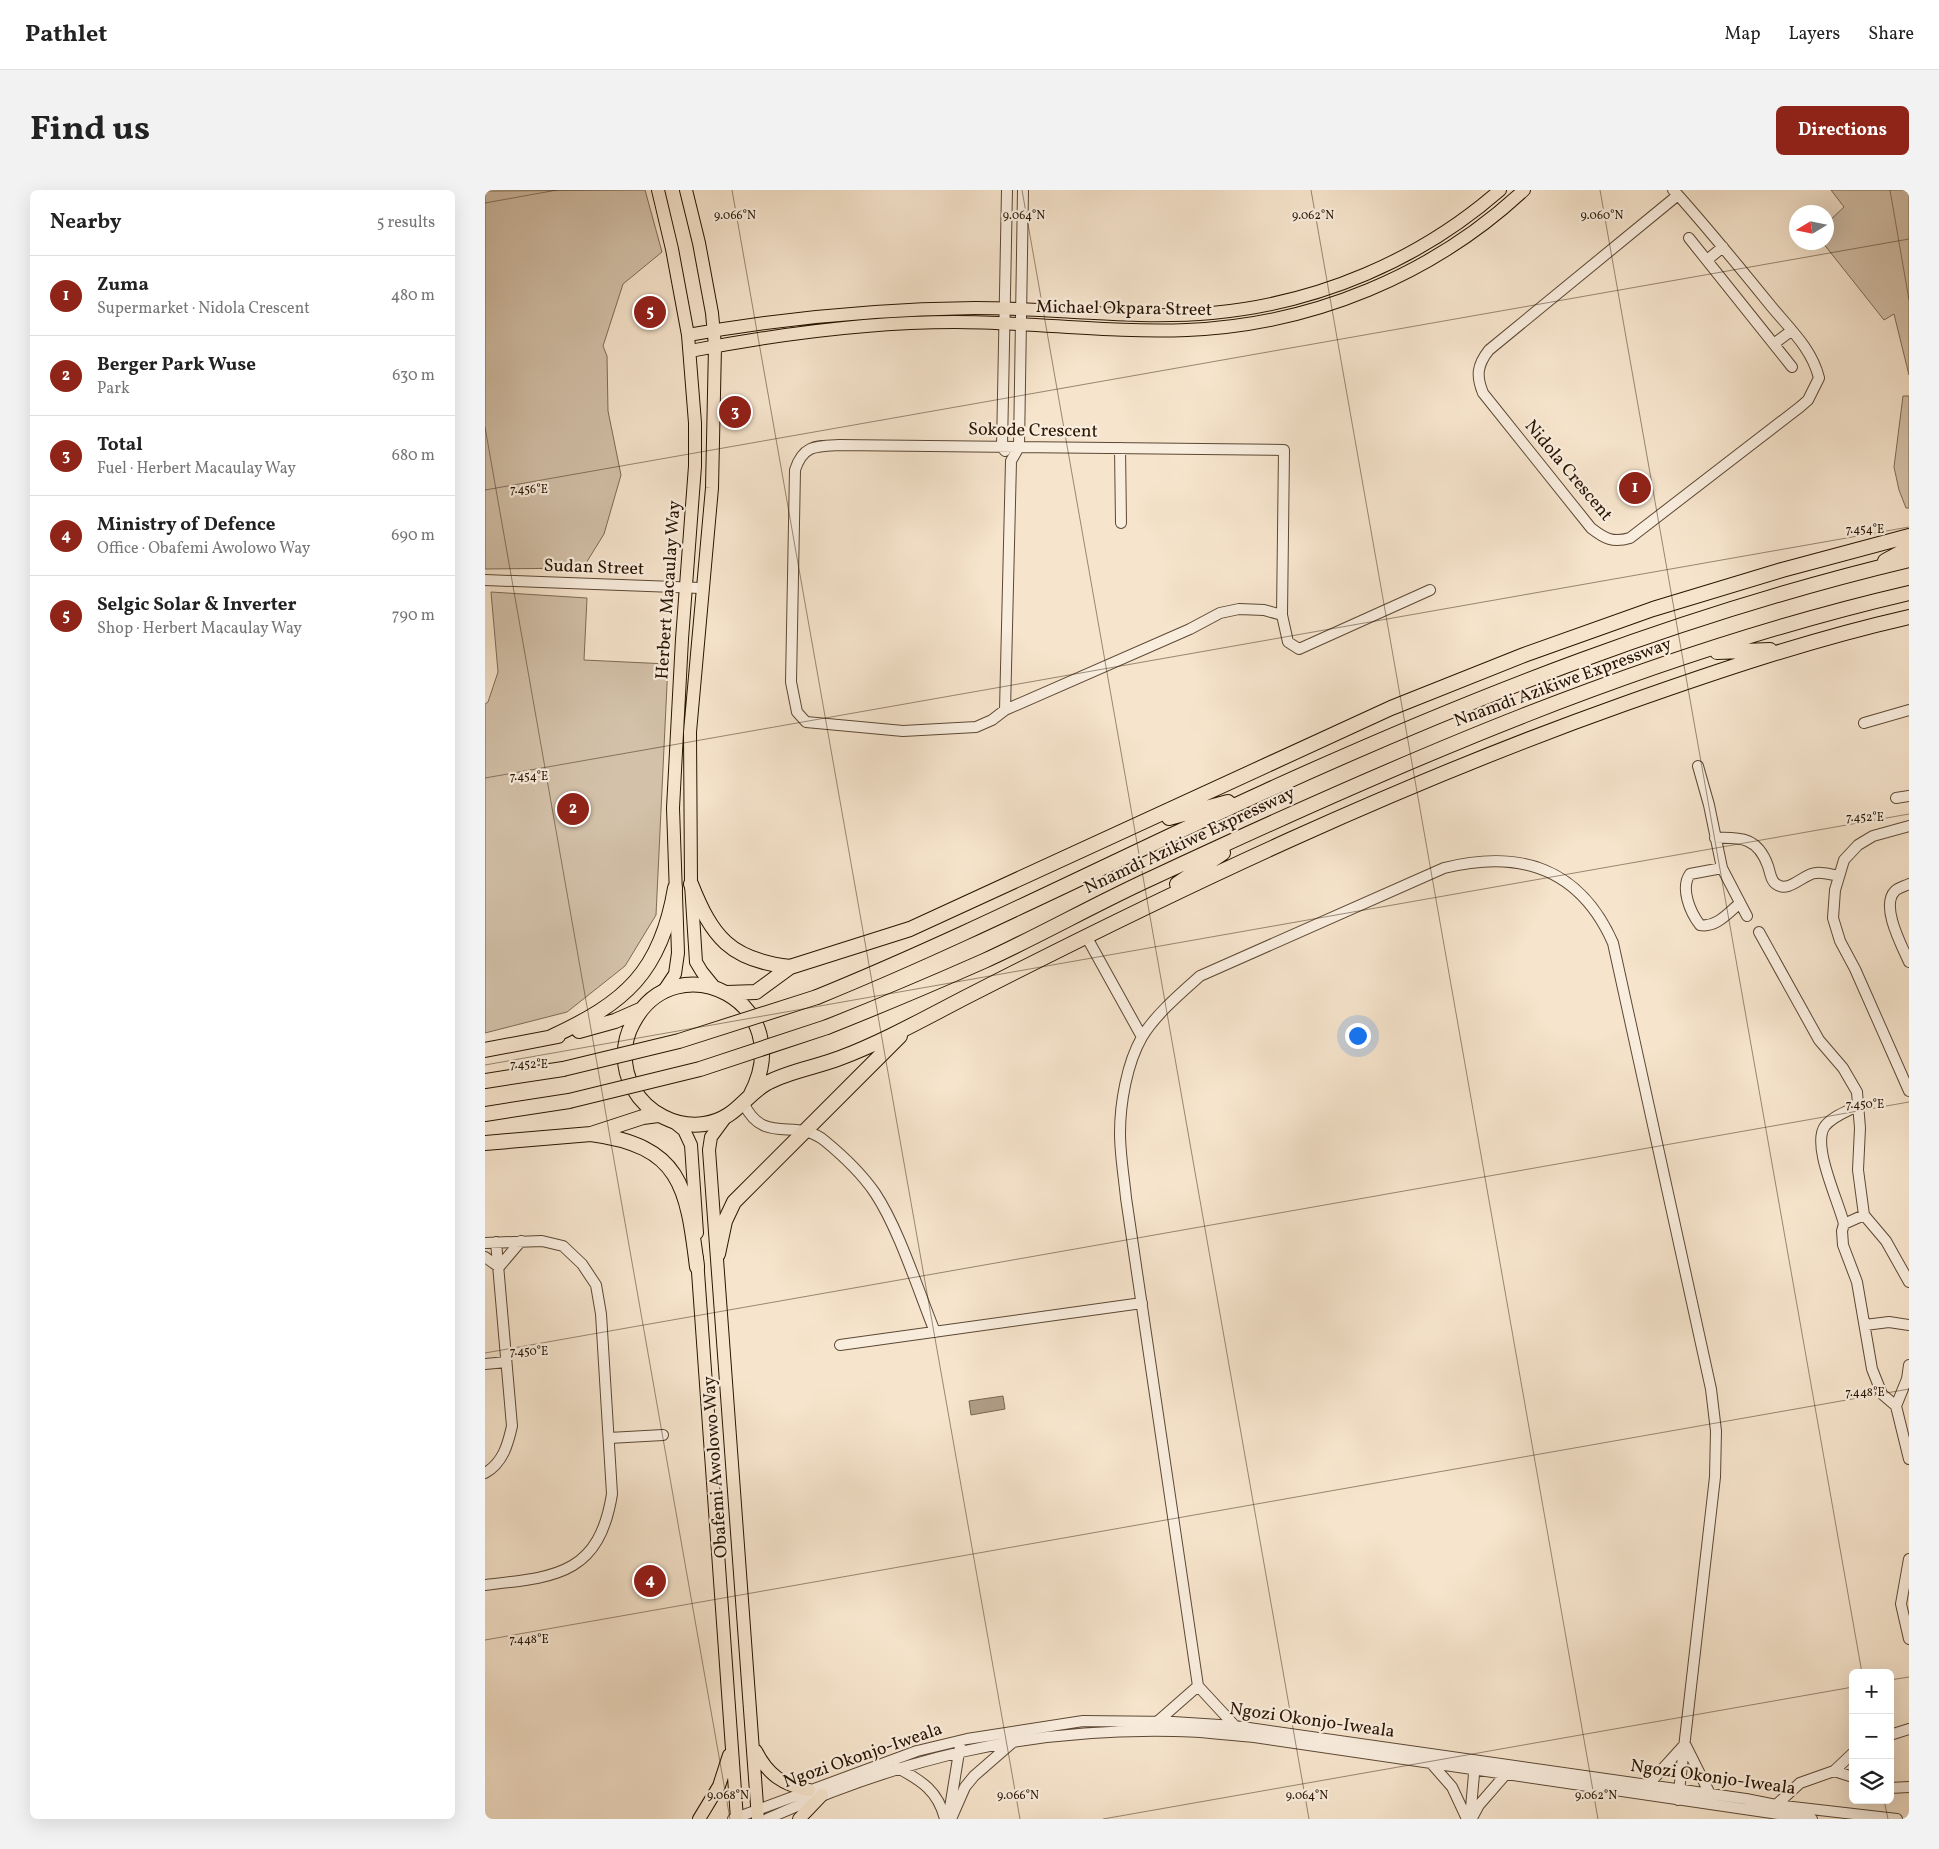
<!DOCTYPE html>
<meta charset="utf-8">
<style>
:root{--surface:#fff;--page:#f2f2f2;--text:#222;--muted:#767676;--line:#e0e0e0;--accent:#8f2418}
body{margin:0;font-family:Vollkorn,serif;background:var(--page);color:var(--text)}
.controls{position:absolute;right:15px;bottom:15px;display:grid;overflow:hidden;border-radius:8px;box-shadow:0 5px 20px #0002}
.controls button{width:45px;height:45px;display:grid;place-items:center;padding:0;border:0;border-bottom:1px solid var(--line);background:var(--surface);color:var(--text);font:25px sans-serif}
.compass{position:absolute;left:1304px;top:15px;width:45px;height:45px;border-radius:50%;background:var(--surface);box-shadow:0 5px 20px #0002;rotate:260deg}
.you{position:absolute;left:872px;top:845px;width:18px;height:18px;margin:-12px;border:4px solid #fff;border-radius:50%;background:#1a73e8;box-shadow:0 0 0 8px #1a73e833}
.badge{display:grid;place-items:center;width:32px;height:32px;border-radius:50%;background:var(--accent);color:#fff;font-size:16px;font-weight:700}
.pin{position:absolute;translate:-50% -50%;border:2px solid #fff;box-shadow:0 1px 5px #0006}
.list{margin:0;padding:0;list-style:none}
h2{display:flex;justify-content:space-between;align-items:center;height:65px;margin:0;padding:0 20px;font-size:21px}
h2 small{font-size:16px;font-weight:400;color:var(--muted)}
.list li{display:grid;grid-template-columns:32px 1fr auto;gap:15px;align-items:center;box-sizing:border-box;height:80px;padding:0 20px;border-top:1px solid var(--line)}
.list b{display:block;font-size:19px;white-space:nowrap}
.list p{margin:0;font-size:16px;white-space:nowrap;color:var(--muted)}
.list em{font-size:16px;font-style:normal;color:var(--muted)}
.icon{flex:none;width:28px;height:28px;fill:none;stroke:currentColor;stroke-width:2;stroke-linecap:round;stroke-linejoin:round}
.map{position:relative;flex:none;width:1424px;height:1629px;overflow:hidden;border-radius:8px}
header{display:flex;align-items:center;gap:30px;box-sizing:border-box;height:70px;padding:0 25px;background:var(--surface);border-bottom:1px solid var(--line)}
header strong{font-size:24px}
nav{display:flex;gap:28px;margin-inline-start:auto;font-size:18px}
.intro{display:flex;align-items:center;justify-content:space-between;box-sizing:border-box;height:120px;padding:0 30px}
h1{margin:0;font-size:35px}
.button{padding:12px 22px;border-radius:8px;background:var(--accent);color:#fff;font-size:18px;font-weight:700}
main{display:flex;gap:30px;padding:0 30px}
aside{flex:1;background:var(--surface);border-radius:8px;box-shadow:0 5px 20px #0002}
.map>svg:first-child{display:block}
.green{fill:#d3c1a9;stroke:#7e6a55}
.water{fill:#b09d87;stroke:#7a6651}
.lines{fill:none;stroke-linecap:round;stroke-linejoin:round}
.minor-casing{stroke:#5c4834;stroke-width:12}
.major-casing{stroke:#291401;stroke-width:14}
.highway-casing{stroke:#291401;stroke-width:16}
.minor{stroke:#f9edde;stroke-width:10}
.major{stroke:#f6e4cc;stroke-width:12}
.highway{stroke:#f6e4cc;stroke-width:14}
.highway-bridge-casing{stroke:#291401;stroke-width:16;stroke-linecap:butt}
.highway-bridge{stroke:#f6e4cc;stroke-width:14}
.ticks{fill:none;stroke:#291401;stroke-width:1;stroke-opacity:0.45}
.labels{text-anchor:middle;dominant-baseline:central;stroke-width:4.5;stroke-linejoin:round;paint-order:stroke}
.street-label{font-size:18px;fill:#291401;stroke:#f9edde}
.ticks-label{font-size:12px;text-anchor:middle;fill:#291401;stroke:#f9edde;stroke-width:4.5;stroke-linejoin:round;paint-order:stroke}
</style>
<header>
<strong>Pathlet</strong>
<nav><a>Map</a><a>Layers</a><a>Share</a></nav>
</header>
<div class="intro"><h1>Find us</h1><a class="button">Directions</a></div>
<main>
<aside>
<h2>Nearby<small>5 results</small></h2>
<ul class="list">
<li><span class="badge">1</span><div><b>Zuma</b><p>Supermarket · Nidola Crescent</p></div><em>480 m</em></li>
<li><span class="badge">2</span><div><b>Berger Park Wuse</b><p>Park</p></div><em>630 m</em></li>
<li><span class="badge">3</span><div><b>Total</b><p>Fuel · Herbert Macaulay Way</p></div><em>680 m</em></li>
<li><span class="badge">4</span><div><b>Ministry of Defence</b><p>Office · Obafemi Awolowo Way</p></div><em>690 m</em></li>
<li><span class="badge">5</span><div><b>Selgic Solar &amp; Inverter</b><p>Shop · Herbert Macaulay Way</p></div><em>790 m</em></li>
</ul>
</aside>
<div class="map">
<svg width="1424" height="1629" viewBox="0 0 1424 1629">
<rect width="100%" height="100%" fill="#f6e4cc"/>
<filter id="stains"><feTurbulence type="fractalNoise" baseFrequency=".004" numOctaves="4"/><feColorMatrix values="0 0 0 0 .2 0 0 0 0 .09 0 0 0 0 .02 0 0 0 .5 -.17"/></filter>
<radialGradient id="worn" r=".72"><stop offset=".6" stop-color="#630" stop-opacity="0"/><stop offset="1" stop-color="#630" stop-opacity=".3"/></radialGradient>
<!-- green -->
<path class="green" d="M160,0L177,62L138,94L118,156L122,166L123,221L136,285L119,344L98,378L0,379V1Z
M1346,0H1424V185L1409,124L1399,130L1338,53L1342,52V33L1359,17Z
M1418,206H1424V318H1421L1414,300L1409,277Z
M6,402L102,408L99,470L183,474L171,725L140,776L82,822L0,843V514L3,512L13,482Z"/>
<!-- water -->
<path class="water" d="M518,1206L520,1219L486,1225L484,1211Z"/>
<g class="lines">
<!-- minor casing -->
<g class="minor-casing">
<path id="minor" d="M1188,0L1193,5C1225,41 1256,79 1286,116C1305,139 1327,159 1334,188L1323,210L1315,217L1145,348C1128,353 1120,349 1106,338L998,203C991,186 992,175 1004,160L1193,5
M1204,48L1307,177
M1222,70L1238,57
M1290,153L1306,141
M635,258L636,333
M520,261L517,257L522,0
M0,390L216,398
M797,425L779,420L754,419L735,423L705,439L520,520L507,530L491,537L418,541L321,532L312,522L306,492L310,280C318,255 331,256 354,255L799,260L797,425L803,452L814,459L945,400
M520,520L526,271L534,257L538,0
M1379,533L1424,520
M1213,576L1224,615L1237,678L1262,726
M1411,608L1424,606
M1424,636L1388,646L1373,655L1359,670L1350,700L1348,728L1355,751L1370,779L1424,901
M1230,648C1257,647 1273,648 1283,676C1285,682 1286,691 1291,694C1304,704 1319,683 1331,683C1338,682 1347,685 1354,686
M1237,678L1205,684C1195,698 1205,722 1215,735C1231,738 1243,723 1254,714
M1424,694C1420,696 1413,698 1410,701C1395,716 1417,756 1424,772
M1274,742L1334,850L1358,878L1372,902L1375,938L1373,980L1379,1025L1401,1051L1424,1092
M601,746L657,847
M259,914C279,956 311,927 340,951C357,965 377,984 390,1003C414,1039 433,1100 450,1142
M1379,1025L1359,1034L1357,1041L1358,1055L1372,1092L1387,1179L1397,1204L1411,1216L1424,1269
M1359,1034C1354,1012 1326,955 1340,936C1348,926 1363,921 1374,915
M0,1053L57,1051L78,1056L97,1074L111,1095L116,1124L127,1304C114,1386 69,1387 0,1395
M0,1067L14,1077L36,1051
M1380,1135L1404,1132L1424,1135
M355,1155L657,1113
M0,1174L21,1172
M1411,1216L1422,1189L1424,1175
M124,1248L178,1245
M0,1283C18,1273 23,1254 27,1236L11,1052
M1424,1369L1416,1414L1424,1449
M672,1532L713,1496
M750,1536L713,1496L641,1008C639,987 635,965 635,943C635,913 642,873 657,847C670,825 696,803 715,786L959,678C1035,659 1095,678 1128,753L1226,1199L1231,1241L1230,1287L1193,1610
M1405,1545L1424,1539
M946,1573L967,1597L982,1629
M413,1578C437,1591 453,1601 460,1629
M1349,1581L1368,1587
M1163,1595L1200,1554L1225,1604
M1405,1598L1424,1597
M1291,1615L1315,1593L1349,1581L1368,1563
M464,1624L475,1556
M987,1628L994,1615L1021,1584
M248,1629L432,1561L482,1549L598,1531L688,1532L750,1536L1261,1609L1291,1615L1412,1629
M282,1629C418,1568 540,1538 689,1541C716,1541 742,1545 769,1547L1327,1629
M466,1629L480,1597L489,1586L528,1552
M985,1629L990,1573"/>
</g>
<!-- major casing -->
<g class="major-casing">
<path id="major" d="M173,0L187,59L203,145L210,233V276L197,449L188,618L193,763L190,784L178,802
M201,0L214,53L227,123L230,156L227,298L205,542L206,694L211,772L217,782L230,798
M203,145C298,128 393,119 490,118C569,118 648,130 727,123C834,113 935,70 1015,0
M205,161C288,145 385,132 470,132C548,132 625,143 702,140C827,135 948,85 1039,0
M240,928L226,947L224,960L273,1629
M189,932L199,940L206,955L212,1043
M212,1068L252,1629
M271,1561C283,1585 298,1595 324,1600
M214,1629L234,1596L244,1565
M314,1629L337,1605"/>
</g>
<!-- highway casing -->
<g class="highway-casing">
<path id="highway" d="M1400,371L1424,358
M1232,462L1285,460
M684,628L743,612
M206,694C227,747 245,770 305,777
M692,694L738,663
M242,803L271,802L305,777L425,739L906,518L1039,465L1168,419L1297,380L1424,346
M332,807C484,745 630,670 779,602C987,507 1201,423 1424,370
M342,837C395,816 447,794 499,771C556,745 610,714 667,688C911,574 1161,464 1424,403
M94,841L130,831L155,820
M66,847C140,813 176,782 190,698
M0,860L73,846
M0,891L78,879
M265,906C316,812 191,751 148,833C137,852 137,878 148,898C162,923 191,938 219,934C251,929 258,907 282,893C304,881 332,877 355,868C400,851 442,827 485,805C698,696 914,594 1139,514C1232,481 1327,449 1424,427
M0,924L84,911
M106,944C196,956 202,996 212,1077
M0,953L106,944L158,927L173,925
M233,1064L240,1031L249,1012L415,846"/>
</g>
<!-- minor -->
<use href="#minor" class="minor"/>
<!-- major -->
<use href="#major" class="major"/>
<!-- highway -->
<use href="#highway" class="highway"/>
<!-- highway-bridge casing -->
<g class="highway-bridge-casing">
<path id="highway-bridge" d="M78,879L194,851L332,807
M84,911L215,879L342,837"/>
</g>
<!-- highway-bridge -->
<use href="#highway-bridge" class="highway-bridge"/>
</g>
<!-- ticks -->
<path class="ticks" d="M247,0L535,1629M537,0L824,1629M826,0L1113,1629M1115,0L1377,1483M1405,0L1424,110M0,13L72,0M0,237L245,1629M0,300L1424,49M0,588L1424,337M0,875L1424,624M0,1163L1424,912M0,1450L1424,1199M1405,1490L1424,1487M1399,1610L1403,1629M618,1629L1368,1497"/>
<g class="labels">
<!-- street labels -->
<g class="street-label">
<text transform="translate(639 119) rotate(1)">Michael Okpara Street</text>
<text transform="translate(548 241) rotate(1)">Sokode Crescent</text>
<text transform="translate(1083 281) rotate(50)">Nidola Crescent</text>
<text transform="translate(109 378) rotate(2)">Sudan Street</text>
<text transform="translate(184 400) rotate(-86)">Herbert Macaulay Way</text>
<text transform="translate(1078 493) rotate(-20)">Nnamdi Azikiwe Expressway</text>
<text transform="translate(705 651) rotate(-25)">Nnamdi Azikiwe Expressway</text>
<text transform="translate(231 1277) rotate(-94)">Obafemi Awolowo Way</text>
<text transform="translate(827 1531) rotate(8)">Ngozi Okonjo-Iweala</text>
<text transform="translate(378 1566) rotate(-19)">Ngozi Okonjo-Iweala</text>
<text transform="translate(1228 1588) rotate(8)">Ngozi Okonjo-Iweala</text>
</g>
</g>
<g class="ticks-label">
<text x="250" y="29">9.066°N</text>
<text x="539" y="29">9.064°N</text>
<text x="828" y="29">9.062°N</text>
<text x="1117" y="29">9.060°N</text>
<text x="44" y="303">7.456°E</text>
<text x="1380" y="343">7.454°E</text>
<text x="44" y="590">7.454°E</text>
<text x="1380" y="631">7.452°E</text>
<text x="44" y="878">7.452°E</text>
<text x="1380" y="918">7.450°E</text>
<text x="44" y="1165">7.450°E</text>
<text x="1380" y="1206">7.448°E</text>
<text x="44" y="1453">7.448°E</text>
<text x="243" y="1609">9.068°N</text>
<text x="533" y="1609">9.066°N</text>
<text x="822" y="1609">9.064°N</text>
<text x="1111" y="1609">9.062°N</text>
</g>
<rect width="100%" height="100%" filter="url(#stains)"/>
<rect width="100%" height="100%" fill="url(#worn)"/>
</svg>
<div class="controls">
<button>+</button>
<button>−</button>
<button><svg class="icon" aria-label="layers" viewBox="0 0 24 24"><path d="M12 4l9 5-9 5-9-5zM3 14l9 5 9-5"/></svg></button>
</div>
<svg class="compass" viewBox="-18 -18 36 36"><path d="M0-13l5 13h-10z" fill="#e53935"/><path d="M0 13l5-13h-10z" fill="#767676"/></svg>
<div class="you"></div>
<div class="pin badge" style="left:1150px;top:298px">1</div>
<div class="pin badge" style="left:88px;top:619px">2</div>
<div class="pin badge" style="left:250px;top:222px">3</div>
<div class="pin badge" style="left:165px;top:1391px">4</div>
<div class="pin badge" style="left:165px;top:122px">5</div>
</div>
</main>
